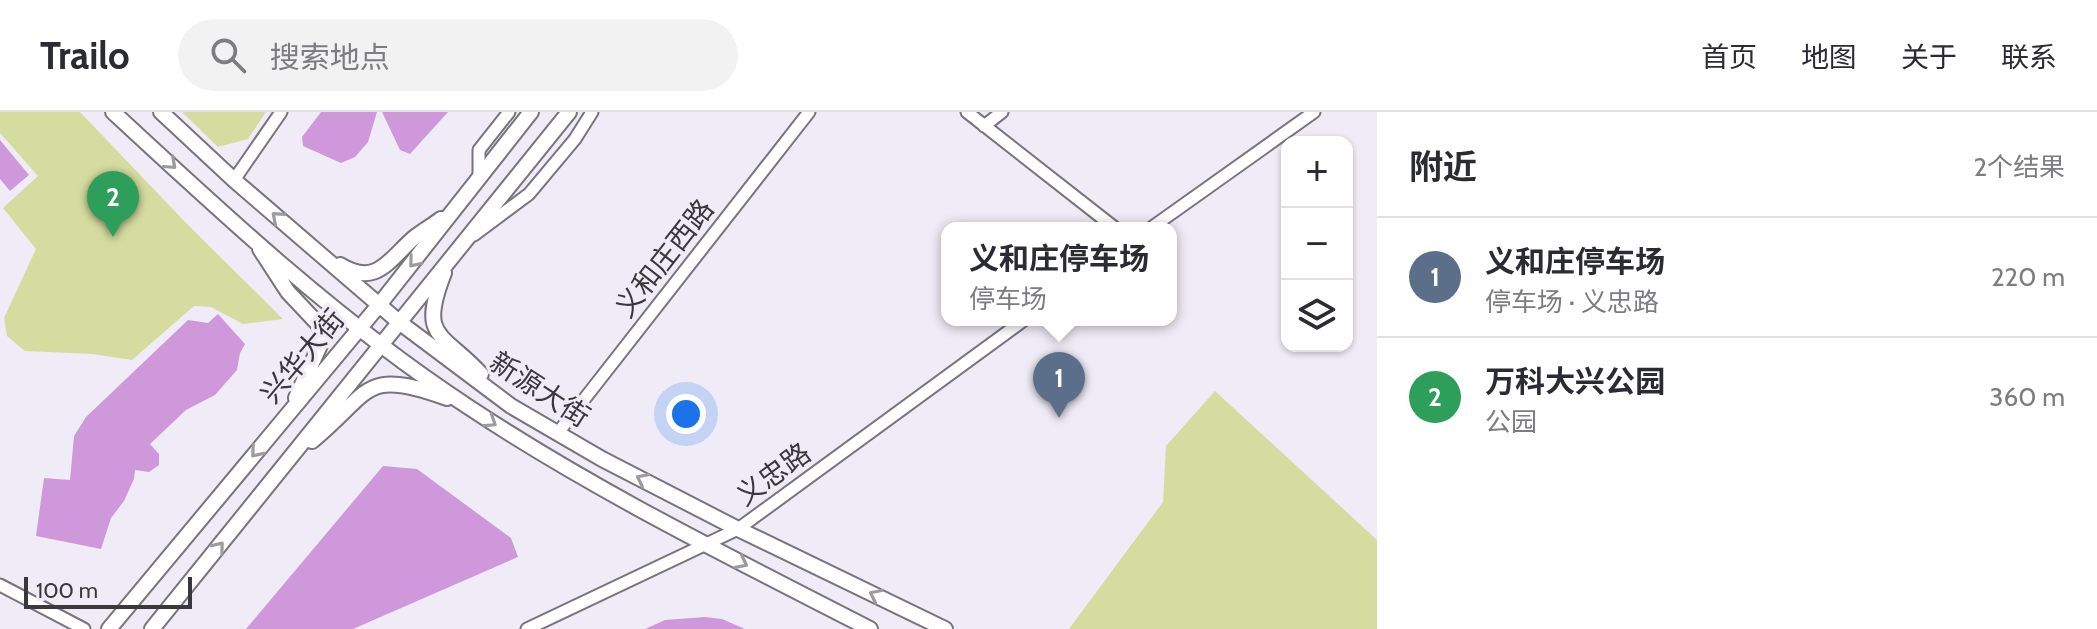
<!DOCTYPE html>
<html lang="zh">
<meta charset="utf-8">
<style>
:root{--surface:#fff;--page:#f2f2f3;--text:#2b2b33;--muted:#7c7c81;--line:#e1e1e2;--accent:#2563eb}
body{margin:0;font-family:Cabin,"Noto Sans SC",sans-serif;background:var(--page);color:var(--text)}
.controls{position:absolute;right:24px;top:24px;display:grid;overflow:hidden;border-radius:16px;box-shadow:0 2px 6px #0004}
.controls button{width:72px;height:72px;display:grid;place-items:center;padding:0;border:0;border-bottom:2px solid var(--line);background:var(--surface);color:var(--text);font:40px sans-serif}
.scale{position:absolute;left:24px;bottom:20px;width:168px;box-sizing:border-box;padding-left:8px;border:4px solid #39383c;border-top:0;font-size:22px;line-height:28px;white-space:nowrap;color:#39383c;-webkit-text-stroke:6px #efecf7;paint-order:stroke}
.you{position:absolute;left:686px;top:302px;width:28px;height:28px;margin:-20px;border:6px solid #fff;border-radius:50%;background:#1a73e8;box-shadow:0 0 0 12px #1a73e833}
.badge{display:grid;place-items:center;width:52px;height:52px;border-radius:50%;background:var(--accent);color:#fff;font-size:26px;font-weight:700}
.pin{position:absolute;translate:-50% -66px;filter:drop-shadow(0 2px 4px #0008)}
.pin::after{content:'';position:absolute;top:42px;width:28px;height:24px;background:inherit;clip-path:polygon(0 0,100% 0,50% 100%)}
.popup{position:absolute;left:941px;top:110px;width:236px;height:104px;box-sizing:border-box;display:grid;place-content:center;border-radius:16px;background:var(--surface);filter:drop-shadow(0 2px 6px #0005);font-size:26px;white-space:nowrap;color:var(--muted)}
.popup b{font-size:30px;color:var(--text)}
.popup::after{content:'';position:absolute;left:50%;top:100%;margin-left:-16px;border:16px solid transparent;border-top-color:var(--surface)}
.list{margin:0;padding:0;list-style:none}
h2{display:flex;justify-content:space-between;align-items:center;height:104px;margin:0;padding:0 32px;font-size:34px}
h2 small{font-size:26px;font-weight:400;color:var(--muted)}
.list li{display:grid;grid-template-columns:52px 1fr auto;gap:24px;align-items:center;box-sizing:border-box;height:120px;padding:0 32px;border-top:2px solid var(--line)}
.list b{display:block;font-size:30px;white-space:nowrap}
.list p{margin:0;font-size:26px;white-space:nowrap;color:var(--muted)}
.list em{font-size:26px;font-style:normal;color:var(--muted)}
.icon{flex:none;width:44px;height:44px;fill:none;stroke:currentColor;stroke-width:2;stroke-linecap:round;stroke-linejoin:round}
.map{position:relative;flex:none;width:1377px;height:517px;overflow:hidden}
header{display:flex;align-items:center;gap:48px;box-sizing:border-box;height:112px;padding:0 40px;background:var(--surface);border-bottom:2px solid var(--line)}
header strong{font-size:38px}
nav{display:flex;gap:44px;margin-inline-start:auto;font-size:28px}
.search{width:560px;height:72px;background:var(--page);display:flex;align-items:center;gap:20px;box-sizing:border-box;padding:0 28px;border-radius:44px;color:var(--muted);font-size:30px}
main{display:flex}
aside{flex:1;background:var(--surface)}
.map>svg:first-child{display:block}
.green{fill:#d5dc9f}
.building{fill:#cf98da}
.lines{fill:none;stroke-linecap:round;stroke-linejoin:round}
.minor-casing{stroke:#77747e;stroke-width:15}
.major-casing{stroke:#77747e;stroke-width:18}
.minor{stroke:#fff;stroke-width:11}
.major{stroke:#fff;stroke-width:14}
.oneway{stroke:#9c9c9e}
.labels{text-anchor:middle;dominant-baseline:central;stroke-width:7;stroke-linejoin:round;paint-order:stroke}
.street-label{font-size:28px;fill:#39383c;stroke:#efecf7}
</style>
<header>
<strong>Trailo</strong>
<div class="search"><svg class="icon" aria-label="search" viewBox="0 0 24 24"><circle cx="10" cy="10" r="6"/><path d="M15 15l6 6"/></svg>搜索地点</div>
<nav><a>首页</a><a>地图</a><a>关于</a><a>联系</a></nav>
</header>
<main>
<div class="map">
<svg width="1377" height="517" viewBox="0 0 1377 517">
<rect width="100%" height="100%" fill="#efecf7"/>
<!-- green -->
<path class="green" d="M0,0H80L188,113L283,207L243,212L211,195L194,194L132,248L93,242L25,239L7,224L4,206L36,137L3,96L38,64L0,21Z
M182,0H266L248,27L218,35Z
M1215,279L1377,428V517H1069L1163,390L1166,334Z"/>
<!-- building -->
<path class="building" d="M321,0H377L368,30L355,45L341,51L303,34L302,25Z
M382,0H448L410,42L400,38Z
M0,28L29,63L10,79L0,67Z
M218,202L245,232L240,241L237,258L215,283L186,298L150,332L159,342V353L149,360L135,358L134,367L124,389L111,406L101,437L36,424L44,366L70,368L74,324L86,305L188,208L208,211Z
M383,354L417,357L511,426L518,445L353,517H246Z
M705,505L722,507L745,517H645L665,508Z"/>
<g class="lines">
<!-- minor casing -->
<g class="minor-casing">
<path id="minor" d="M967,0L1115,116
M984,14L1002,0
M479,66V38L509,0
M234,68L281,0
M1151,116L1314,0
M474,123L529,82L575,27L592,0
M557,322L809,0
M0,473L84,517
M527,517L738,417L1024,208"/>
</g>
<!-- major casing -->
<g class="major-casing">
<path id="major" d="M113,0C223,102 341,212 467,294C595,379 734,447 870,517
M161,0L234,68L399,210L511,294L602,347L738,417L945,517
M260,137L288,180L320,214L321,231L296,286
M340,153C377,176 390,146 415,125C423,119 433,113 441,107
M444,161C418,227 442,220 481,262
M312,329C372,280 362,255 447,286
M109,517L379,193L531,0
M152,517L569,0"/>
</g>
<!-- minor -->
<use href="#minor" class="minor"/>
<!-- major -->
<use href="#major" class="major"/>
</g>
<!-- one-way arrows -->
<defs><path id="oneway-chevron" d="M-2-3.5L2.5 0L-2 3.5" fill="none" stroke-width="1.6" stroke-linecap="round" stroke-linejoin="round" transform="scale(2)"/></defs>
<g class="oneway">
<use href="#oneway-chevron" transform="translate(171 52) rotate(42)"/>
<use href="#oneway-chevron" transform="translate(277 105) rotate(-139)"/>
<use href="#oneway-chevron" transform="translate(414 150) rotate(129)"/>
<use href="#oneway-chevron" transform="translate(491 310) rotate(33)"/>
<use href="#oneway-chevron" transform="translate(256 340) rotate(130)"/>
<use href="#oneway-chevron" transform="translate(642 367) rotate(-153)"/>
<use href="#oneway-chevron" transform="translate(219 435) rotate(-51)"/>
<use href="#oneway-chevron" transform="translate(742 451) rotate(27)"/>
<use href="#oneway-chevron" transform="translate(875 483) rotate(-154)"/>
</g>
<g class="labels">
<!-- street labels -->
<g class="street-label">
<text transform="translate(664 146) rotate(-52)">义和庄西路</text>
<text transform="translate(302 244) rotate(-50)">兴华大街</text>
<text transform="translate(540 277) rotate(33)">新源大街</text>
<text transform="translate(773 362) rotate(-36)">义忠路</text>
</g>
</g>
</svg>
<div class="controls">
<button>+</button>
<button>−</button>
<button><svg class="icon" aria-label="layers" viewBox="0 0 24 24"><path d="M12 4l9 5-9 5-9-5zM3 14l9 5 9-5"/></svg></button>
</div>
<div class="scale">100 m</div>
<div class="you"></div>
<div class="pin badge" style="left:1059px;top:306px;background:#5c6f8a">1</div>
<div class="popup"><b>义和庄停车场</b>停车场</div>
<div class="pin badge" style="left:113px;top:125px;background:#2e9e5b">2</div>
</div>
<aside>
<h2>附近<small>2个结果</small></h2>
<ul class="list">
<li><span class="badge" style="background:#5c6f8a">1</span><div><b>义和庄停车场</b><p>停车场 · 义忠路</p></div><em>220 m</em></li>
<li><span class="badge" style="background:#2e9e5b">2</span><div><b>万科大兴公园</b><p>公园</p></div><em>360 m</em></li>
</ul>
</aside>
</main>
